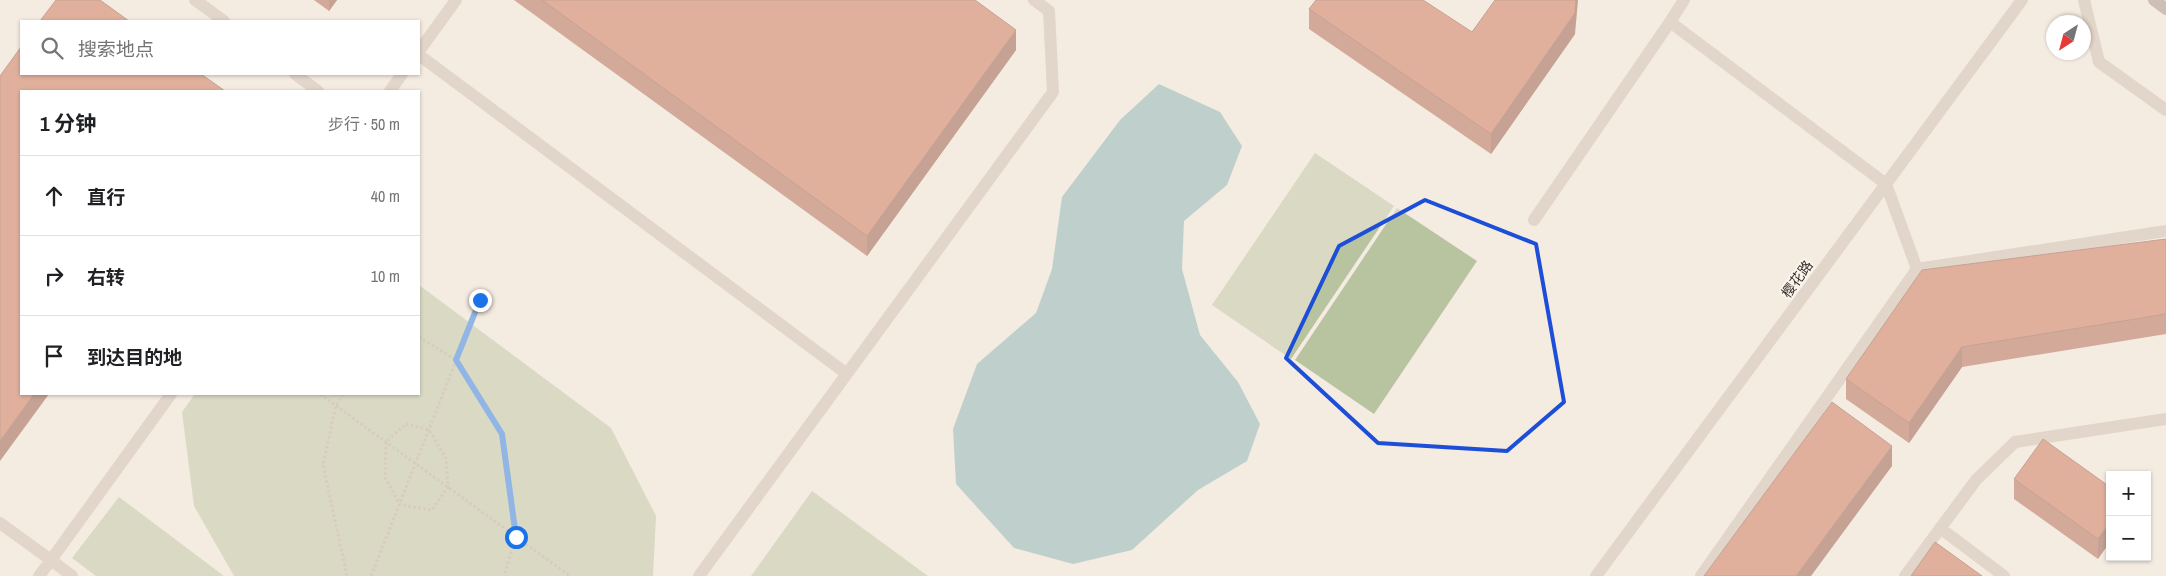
<!DOCTYPE html>
<html lang="zh">
<meta charset="utf-8">
<style>
:root{--surface:#fff;--page:#f2f2f2;--text:#202124;--muted:#757577;--line:#e0e0e0}
body{margin:0;font-family:"Archivo Narrow","Noto Sans SC",sans-serif;background:var(--page);color:var(--text)}
.controls{position:absolute;right:15px;bottom:15px;display:grid;overflow:hidden;border-radius:0px;box-shadow:0 1px 4px #0004}
.controls button{width:45px;height:45px;display:grid;place-items:center;padding:0;border:0;border-bottom:1px solid var(--line);background:var(--surface);color:var(--text);font:25px sans-serif}
.compass{position:absolute;left:2046px;top:15px;width:45px;height:45px;border-radius:50%;background:var(--surface);box-shadow:0 1px 4px #0004;rotate:216deg}
.stop{position:absolute;width:15px;height:15px;margin:-11px;border:4px solid #1a73e8;border-radius:50%;background:#fff}
.stop.end{background:#1a73e8;border-color:#fff;box-shadow:0 1px 5px #0008}
.list{margin:0;padding:0;list-style:none}
h2{display:flex;justify-content:space-between;align-items:center;height:65px;margin:0;padding:0 20px;font-size:21px}
h2 small{font-size:16px;font-weight:400;color:var(--muted)}
.list li{display:grid;grid-template-columns:32px 1fr auto;gap:15px;align-items:center;box-sizing:border-box;height:80px;padding:0 20px;border-top:1px solid var(--line)}
.list b{display:block;font-size:19px;white-space:nowrap}
.list em{font-size:16px;font-style:normal;color:var(--muted)}
.icon{flex:none;width:28px;height:28px;fill:none;stroke:currentColor;stroke-width:2;stroke-linecap:round;stroke-linejoin:round}
.map{position:relative;flex:none;width:2166px;height:576px;overflow:hidden}
.search{position:absolute;background:var(--surface);box-shadow:0 1px 4px #0004;left:20px;top:20px;width:400px;height:55px;display:flex;align-items:center;gap:12px;box-sizing:border-box;padding:0 18px;border-radius:0px;color:var(--muted);font-size:19px}
.panel{position:absolute;background:var(--surface);box-shadow:0 1px 4px #0004;left:20px;top:90px;width:400px;height:305px;border-radius:0px}
.map>svg:first-child{display:block}
.green{fill:#b8c4a0}
.water{fill:#7fb0b2}
.lines{fill:none;stroke-linecap:round;stroke-linejoin:round}
.path{stroke:#b9a596;stroke-width:3;stroke-dasharray:2.5 2.5;stroke-linecap:butt}
.service{stroke:#cdbbac;stroke-width:12}
.minor{stroke:#cdbbac;stroke-width:12}
.tertiary{stroke:#cdbbac;stroke-width:12}
.secondary{stroke:#a18a7d;stroke-width:12}
.wall{fill:#ac5a40}
.shaded-wall{fill:#8c4a34}
.building{fill:#c8694b;stroke:#8c4a34}
.route{stroke:#1a73e8;stroke-width:6}
.marked{fill:none;stroke:#1d4ed8;stroke-width:4;stroke-linejoin:round}
.labels{text-anchor:middle;dominant-baseline:central;stroke-width:4;stroke-linejoin:round;paint-order:stroke}
.street-label{font-size:14px;fill:#3b302b;stroke:#fbf5ee}
</style>
<div class="map">
<svg width="2166" height="576" viewBox="0 0 2166 576">
<rect width="100%" height="100%" fill="#f4ebe1"/>
<!-- green -->
<path class="green" d="M1315,153L1394,206L1291,359L1212,305Z
M1397,208L1477,261L1374,414L1295,360Z
M419,285L611,428L656,516L653,576H234L194,506L182,412L195,394H419Z
M812,491L928,576H751Z
M119,497L224,576H96L72,558Z"/>
<!-- water -->
<path class="water" d="M1159,84L1220,112L1242,146L1227,185L1184,221L1182,269L1200,335L1238,382L1260,424L1247,461L1198,490L1132,550L1073,564L1014,548L956,484L953,429L977,364L1036,313L1052,269L1062,197L1120,120Z"/>
<g class="lines">
<!-- path -->
<path class="path" d="M419,337L456,360L502,434L516,537L504,576
M320,394L570,576
M343,394L336,405L323,465L347,576
M406,424L429,430L446,458L448,487L432,510L400,505L385,477L386,442Z
M371,576L480,300"/>
<!-- service -->
<path class="service" d="M195,0L224,21
M1670,22L1684,0
M419,51L456,0
M419,55L847,374
M295,74L318,91
M390,91L402,74
M1534,220L1670,22L1886,184L1917,269
M0,523L51,560L39,576
M1940,528L2004,576
M72,576L51,560L171,394
M699,576L1053,92L1049,11L1034,0
M1701,576L1917,269L2166,231
M1905,576L1976,480L2015,442L2166,419"/>
<!-- minor -->
<path class="minor" d="M2084,0L2099,62L2166,110"/>
<!-- tertiary -->
<path class="tertiary" d="M1596,576L2022,0"/>
<!-- secondary -->
<path class="secondary" d="M2154,0L2166,9"/>
</g>
<!-- wall -->
<path class="wall" d="M314,0H337L329,11Z
M514,0H975L1016,50L867,256Z
M1309,9L1472,32L1575,34L1491,154L1309,29Z
M2166,239V334L1962,367L1909,443L1846,399V379Z
M2014,479L2110,487L2098,559L2014,499Z"/>
<!-- shaded-wall -->
<path class="shaded-wall" d="M329,0H337L329,11Z
M1576,0H1578L1575,34L1491,154V134Z
M1016,30V50L867,256V236Z
M1962,347V367L1909,443V423Z
M34,394H49L0,461V441Z
M1892,446V466L1811,576H1796Z
M2110,522V542L2098,559V539Z"/>
<!-- building -->
<path class="building" d="M56,0H100L129,21H40Z
M542,0H975L1016,30L867,236Z
M1316,0H1423L1472,32L1495,0H1576L1575,13L1491,134L1309,9Z
M21,47V74H201L225,91H21V394H34L0,441V76Z
M2166,239V314L1962,347L1909,423L1846,379L1922,270Z
M1832,402L1892,446L1796,576H1704Z
M2043,439L2110,487V522L2098,539L2014,479Z
M1935,542L1982,576H1911Z"/>
<g class="lines">
<!-- route -->
<path class="route" d="M480,300L456,360L502,434L516,537"/>
</g>
<!-- marked area -->
<path d="M0 0H2166V576H0ZM1425,200L1536,244L1564,402L1507,451L1378,443L1286,358L1339,246Z" fill="#f4ebe1" fill-opacity=".55" fill-rule="evenodd"/>
<path class="marked" d="M1425,200L1536,244L1564,402L1507,451L1378,443L1286,358L1339,246Z"/>
<g class="labels">
<!-- street labels -->
<g class="street-label">
<text transform="translate(1797 279) rotate(-54)">樱花路</text>
</g>
</g>
</svg>
<div class="controls">
<button>+</button>
<button>−</button>
</div>
<svg class="compass" viewBox="-18 -18 36 36"><path d="M0-13l5 13h-10z" fill="#e53935"/><path d="M0 13l5-13h-10z" fill="#757577"/></svg>
<div class="stop" style="left:516px;top:537px"></div>
<div class="stop end" style="left:480px;top:300px"></div>
<div class="search"><svg class="icon" aria-label="search" viewBox="0 0 24 24"><circle cx="10" cy="10" r="6"/><path d="M15 15l6 6"/></svg>搜索地点</div>
<section class="panel">
<h2>1 分钟<small>步行 · 50 m</small></h2>
<ul class="list">
<li><svg class="icon" aria-label="ahead" viewBox="0 0 24 24"><path d="M12 20V5M6 11l6-6 6 6"/></svg><div><b>直行</b></div><em>40 m</em></li>
<li><svg class="icon" aria-label="right" viewBox="0 0 24 24"><path d="M7 20v-9h11M14 6l5 5-5 5"/></svg><div><b>右转</b></div><em>10 m</em></li>
<li><svg class="icon" aria-label="arrive" viewBox="0 0 24 24"><path d="M6 21V4h12l-3 4 3 4H6"/></svg><div><b>到达目的地</b></div></li>
</ul>
</section>
</div>
